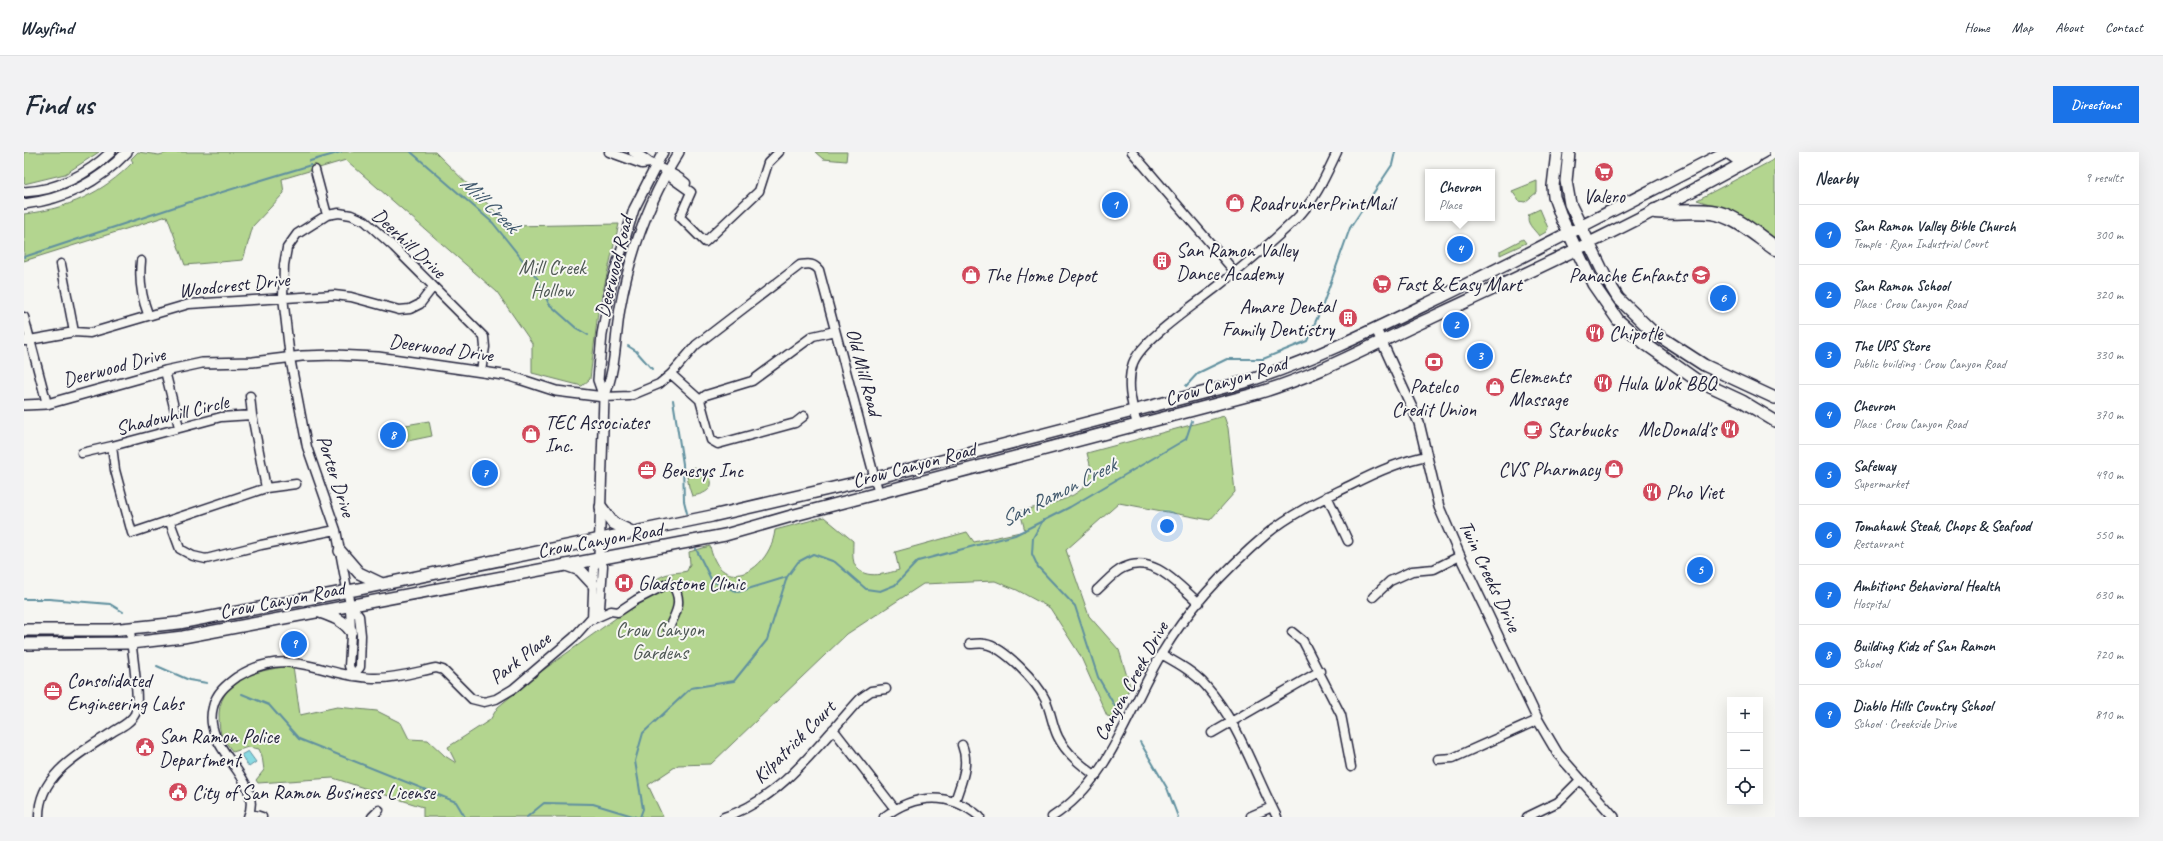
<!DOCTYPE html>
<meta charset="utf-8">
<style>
:root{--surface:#fff;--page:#f2f2f3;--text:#1f2937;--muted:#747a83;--line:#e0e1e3;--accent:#1a73e8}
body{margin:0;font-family:Caveat,sans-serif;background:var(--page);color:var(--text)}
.controls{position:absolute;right:12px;bottom:12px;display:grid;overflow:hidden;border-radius:0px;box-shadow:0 4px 16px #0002}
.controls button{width:36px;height:36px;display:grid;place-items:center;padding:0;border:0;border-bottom:1px solid var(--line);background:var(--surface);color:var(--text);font:20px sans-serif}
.you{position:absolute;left:1143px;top:374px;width:14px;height:14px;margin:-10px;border:3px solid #fff;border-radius:50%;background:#1a73e8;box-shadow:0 0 0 6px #1a73e833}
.badge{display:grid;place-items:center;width:26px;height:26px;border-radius:50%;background:var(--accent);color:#fff;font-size:13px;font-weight:700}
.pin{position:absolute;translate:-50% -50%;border:2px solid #fff;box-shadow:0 1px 4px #0006}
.popup{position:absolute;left:1401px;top:17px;width:70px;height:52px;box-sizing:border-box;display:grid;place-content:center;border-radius:0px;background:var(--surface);filter:drop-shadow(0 1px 3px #0005);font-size:13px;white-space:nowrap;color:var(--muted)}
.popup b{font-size:15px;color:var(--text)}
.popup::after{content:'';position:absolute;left:50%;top:100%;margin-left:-8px;border:8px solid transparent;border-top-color:var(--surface)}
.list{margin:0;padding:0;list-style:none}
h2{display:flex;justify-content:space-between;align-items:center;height:52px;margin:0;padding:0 16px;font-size:17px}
h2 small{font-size:13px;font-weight:400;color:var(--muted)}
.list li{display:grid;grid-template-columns:26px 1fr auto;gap:12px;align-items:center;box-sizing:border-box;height:60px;padding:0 16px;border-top:1px solid var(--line)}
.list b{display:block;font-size:15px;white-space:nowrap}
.list p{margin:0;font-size:13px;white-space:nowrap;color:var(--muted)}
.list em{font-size:13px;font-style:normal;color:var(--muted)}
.icon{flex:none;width:22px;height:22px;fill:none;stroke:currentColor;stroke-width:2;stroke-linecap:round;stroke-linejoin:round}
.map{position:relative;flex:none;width:1751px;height:665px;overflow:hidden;border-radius:0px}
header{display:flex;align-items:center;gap:24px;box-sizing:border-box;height:56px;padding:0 20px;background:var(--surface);border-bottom:1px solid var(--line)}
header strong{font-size:19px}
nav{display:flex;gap:22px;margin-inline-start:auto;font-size:14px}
.intro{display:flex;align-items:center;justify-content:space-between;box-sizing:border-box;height:96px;padding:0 24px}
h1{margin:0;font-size:28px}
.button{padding:10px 18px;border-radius:0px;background:var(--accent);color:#fff;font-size:14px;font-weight:700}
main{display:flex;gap:24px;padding:0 24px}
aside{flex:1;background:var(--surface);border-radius:0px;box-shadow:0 4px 16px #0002}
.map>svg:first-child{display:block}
.green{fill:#b3d58f;stroke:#6a7c65}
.water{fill:#89dae2;stroke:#60909f}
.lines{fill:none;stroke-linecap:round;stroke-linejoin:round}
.stream{stroke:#60909f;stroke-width:2}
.minor-casing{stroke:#22223b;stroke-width:11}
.tertiary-casing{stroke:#22223b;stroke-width:12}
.secondary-casing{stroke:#22223b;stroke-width:14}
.motorway-casing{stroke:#22223b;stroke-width:17}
.minor{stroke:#f6f6f2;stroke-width:8}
.tertiary{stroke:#f6f6f2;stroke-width:9}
.secondary{stroke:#f6f6f2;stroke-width:11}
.motorway{stroke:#f6f6f2;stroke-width:14}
.labels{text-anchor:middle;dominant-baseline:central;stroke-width:4;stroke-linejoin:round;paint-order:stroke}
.poi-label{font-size:20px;fill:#22223b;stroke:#f6f6f2;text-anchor:start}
.street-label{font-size:20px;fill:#22223b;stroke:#f6f6f2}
.park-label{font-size:20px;fill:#4e5854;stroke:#f6f6f2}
.water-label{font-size:21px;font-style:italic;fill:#41596d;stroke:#f6f6f2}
</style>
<header>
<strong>Wayfind</strong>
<nav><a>Home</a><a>Map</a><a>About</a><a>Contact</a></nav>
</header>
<div class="intro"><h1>Find us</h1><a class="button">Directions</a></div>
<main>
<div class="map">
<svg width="1751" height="665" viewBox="0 0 1751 665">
<rect width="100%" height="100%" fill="#f6f6f2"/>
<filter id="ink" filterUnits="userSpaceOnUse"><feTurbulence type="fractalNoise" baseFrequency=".025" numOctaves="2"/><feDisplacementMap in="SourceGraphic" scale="8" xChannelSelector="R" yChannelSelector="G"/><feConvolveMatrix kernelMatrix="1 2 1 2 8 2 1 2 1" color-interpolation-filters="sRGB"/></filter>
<g filter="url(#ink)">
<!-- green -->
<path class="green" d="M0,0H75L41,22L0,32Z
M114,0L135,3L146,0H411L486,74L595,72L574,160L566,227L558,234L508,221V191L473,140L322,8L258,27L260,41L229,74L219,108L161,113L143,64L0,109V62C43,57 79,41 109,10L107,7Z
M791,0H823L822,9L799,7Z
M1751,7V87L1698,56L1673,48Z
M1513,29V40L1501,50L1495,49L1488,39Z
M1516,57L1524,76L1522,80L1515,84C1510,77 1501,71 1505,62Z
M1499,87L1502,91L1476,103V99Z
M1200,264L1204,276L1211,340L1186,368L1095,351L1042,398L1065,464L1095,498L1106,534L1094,566L1083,564L1056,503L1026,456L993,438L971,429L899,432L823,482L687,612L654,613L624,633L639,665H399V655L309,626L234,631L232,628L240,618L238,604L235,597L224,595L209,600C205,595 200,588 197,582C195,575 195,567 195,561C198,524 240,517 269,514L276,563L313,555L353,559L377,571L385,587L404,588L421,604L432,611L424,595L466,568L474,555L515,521L599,461C606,447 628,426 644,422C650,420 656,421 663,419L666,412L665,400L686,394C696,445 746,420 751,378L800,365L829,389C829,396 828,405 830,411C837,429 862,422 875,418L871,400L943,380L950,390L1001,379L996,359C1018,353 1065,348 1067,319C1067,314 1064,306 1063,301Z
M405,269L408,284L379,290L376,274Z
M671,315L679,322H684C693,336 682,342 668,344L665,335L662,318Z"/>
<!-- water -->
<path class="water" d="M224,599L232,610L225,615L217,603Z"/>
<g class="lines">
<!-- stream -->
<path class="stream" d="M387,0L469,71L513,126L525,152L552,176L564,183
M286,9L317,0
M182,45L287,13
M0,105L181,45
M604,194L612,199L628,217
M1162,234L1174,221L1203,207H1239L1283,189L1298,155L1326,76L1368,13L1371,0
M649,248L659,312L660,349L663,361
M1019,368L1009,386L1008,402L1014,415L1051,454L1074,525L1092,556
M672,397L688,429L714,440L763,425
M0,447H25L86,452L99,460
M133,514L165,528L183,531
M218,542L245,553L275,587L432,650L441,665
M1116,590L1143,636L1154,665
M503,665L520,651L569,652L612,665
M616,665L619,657L611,609L619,581L667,536L710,529L743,488L763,425L774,410L789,402L811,410L842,437L856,439L871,433L894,409L991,383L1046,355L1162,287L1168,269"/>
<!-- minor casing -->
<g class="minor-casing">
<path id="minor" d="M585,0L618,12L627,11
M609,0C617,3 621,7 628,12C641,19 651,21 662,31L661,35
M1108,0L1211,120
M291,18L303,63
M645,20L646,25L667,40L656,65L681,90L735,39L744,11L755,0
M117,109C115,128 117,144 124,162
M37,112L50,180
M0,165L23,252
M0,189L50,180L66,181L165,152L310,143L327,145L375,158L386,157L396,152L409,135
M141,219L155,275
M647,222L676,248L687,288L694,292L771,271L780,264
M226,244L228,263
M580,245L606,244L635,232L647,222L672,193L776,113C785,112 789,111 795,118L855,342
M676,248L682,243L728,229L789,184L811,179
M1113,273C1108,253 1102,232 1109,211C1118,188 1169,154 1189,138C1218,116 1246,92 1272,67C1291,49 1302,23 1313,0
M58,301L88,294
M242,336L228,263L197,265L88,294L91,318L108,381L242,336L272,332
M1303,344L1324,389
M146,370L156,397L169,404L182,407L237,393L312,378
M1073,438C1081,431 1090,420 1099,416C1129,401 1154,433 1175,451
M1349,445L1366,429L1388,419L1410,417L1436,404
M326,453L335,464L337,483L336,515L329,524
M568,467L570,415L575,406
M569,467L587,459L594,460L612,448L643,432L648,433C660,448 652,462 644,477
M1268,480L1279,489L1317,563L1327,615
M946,492C951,492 957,491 961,492C980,495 1013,530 1021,547C1027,559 1028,573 1034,585C1042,601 1057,613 1072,624
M1137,502C1153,511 1170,520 1182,534C1215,571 1230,621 1253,665
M329,524L325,514L327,483L326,453L312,378L283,295L266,206L259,145L260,113L263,96L273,82L303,63L315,61L327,63L341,69L370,95L460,185L461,195L457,219
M809,577L871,657
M1188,581L1296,519
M1414,607L1429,606L1514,568
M931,649C937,630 946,613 938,593
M226,661L238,665
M1227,664L1248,655
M15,665C14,622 58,600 90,579C97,575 107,570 111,562C117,549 107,495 106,477
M224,665C241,626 177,598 189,555C192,541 202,533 213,525C264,492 298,525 349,526C369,527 392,520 412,516L419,518L448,547L460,550L472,547L489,537L550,485L576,456L579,414L575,406
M348,665L355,658
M700,665C757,648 797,589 837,546L847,539L862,537
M860,665C891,641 926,640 956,665
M1028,665C1087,627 1103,559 1138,501C1164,457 1204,415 1244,381C1268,361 1299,347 1327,333C1352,320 1376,309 1403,304
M1503,665L1534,650L1556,628"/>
</g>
<!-- tertiary casing -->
<g class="tertiary-casing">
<path id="tertiary" d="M0,40C32,39 64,22 87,0
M0,52C42,47 74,30 103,0
M1352,177L1395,271L1415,355L1436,404L1514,568L1534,602L1590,665
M580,245C592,218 591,186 596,156C606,100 625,48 655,0
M0,253L23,252L141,219L178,211L229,210L278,204L311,203L354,205L486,224L532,239L580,245
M575,406L580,245L574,228L578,182L588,129L610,57L639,0"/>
</g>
<!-- secondary casing -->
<g class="secondary-casing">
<path id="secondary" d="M1533,0L1529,34L1530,45L1538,67L1569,132L1594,168L1620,191L1671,227L1718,249L1751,269
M1545,0L1542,29L1546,52L1583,128L1594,146L1629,180L1680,213L1751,246
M577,355L589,371L610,381
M316,399L335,421L358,432
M542,413L556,418L569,432
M296,460C308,464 319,468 327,479
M0,478H87L155,471L335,437L688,364L852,326L1224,229C1292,207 1357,174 1421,143C1515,97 1608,48 1702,0
M0,492L107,491L159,485L701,383L771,363L1234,241C1295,223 1352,191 1409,165C1521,113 1632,61 1739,0"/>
</g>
<!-- motorway casing -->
<g class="motorway-casing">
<path id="motorway" d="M1706,0L1713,5L1729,6
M1631,59C1650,61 1668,58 1687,60C1711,63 1732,83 1751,96"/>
</g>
<!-- minor -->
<use href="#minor" class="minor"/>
<!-- tertiary -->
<use href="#tertiary" class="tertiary"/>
<!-- secondary -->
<use href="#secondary" class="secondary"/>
<!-- motorway -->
<use href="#motorway" class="motorway"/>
</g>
</g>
<!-- icons -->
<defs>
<g id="supermarket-disc" transform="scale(1)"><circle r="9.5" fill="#d1495b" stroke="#f6f6f2"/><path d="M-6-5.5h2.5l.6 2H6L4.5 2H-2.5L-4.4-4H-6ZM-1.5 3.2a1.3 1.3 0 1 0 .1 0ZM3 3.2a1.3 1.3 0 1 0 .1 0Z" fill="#fff"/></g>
<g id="shop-disc" transform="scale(1)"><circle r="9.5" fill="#d1495b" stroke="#f6f6f2"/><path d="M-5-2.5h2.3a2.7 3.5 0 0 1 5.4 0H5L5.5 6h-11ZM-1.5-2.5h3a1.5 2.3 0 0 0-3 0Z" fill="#fff"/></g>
<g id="building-disc" transform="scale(1)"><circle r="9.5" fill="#d1495b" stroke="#f6f6f2"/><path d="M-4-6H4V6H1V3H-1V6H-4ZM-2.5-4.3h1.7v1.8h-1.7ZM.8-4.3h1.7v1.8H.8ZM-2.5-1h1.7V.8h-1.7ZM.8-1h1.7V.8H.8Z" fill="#fff"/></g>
<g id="school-disc" transform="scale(1)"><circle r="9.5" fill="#d1495b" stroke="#f6f6f2"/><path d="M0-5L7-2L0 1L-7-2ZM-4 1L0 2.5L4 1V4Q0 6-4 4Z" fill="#fff"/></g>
<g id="restaurant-disc" transform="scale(1)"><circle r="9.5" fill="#d1495b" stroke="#f6f6f2"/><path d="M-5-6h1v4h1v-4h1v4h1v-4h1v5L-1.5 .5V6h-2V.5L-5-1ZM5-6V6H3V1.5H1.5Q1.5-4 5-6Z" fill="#fff"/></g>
<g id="bank-disc" transform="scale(1)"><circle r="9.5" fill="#d1495b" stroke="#f6f6f2"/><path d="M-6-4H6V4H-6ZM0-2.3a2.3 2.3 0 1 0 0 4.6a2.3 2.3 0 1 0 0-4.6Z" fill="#fff"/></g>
<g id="cafe-disc" transform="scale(1)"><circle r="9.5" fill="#d1495b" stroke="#f6f6f2"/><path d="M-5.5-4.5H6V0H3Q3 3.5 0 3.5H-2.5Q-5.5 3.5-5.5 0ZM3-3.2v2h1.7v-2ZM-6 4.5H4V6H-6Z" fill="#fff"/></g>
<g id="office-disc" transform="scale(1)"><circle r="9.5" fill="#d1495b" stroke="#f6f6f2"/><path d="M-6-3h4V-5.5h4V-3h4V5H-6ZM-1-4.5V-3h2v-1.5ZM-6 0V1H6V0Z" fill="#fff"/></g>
<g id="hospital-disc" transform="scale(1)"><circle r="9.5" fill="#d1495b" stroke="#f6f6f2"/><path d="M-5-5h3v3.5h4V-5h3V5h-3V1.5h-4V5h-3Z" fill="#fff"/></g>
<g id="civic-disc" transform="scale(1)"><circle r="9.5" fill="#d1495b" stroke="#f6f6f2"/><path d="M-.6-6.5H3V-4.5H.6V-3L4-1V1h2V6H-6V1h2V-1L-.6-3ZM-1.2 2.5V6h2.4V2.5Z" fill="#fff"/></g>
</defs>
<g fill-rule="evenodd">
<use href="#supermarket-disc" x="1580" y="20"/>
<use href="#shop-disc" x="1211" y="51"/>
<use href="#building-disc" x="1138" y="109"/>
<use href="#shop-disc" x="947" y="123"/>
<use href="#school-disc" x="1677" y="123"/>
<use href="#supermarket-disc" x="1358" y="132"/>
<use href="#building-disc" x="1324" y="166"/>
<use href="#restaurant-disc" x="1571" y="181"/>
<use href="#bank-disc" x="1410" y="210"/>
<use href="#restaurant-disc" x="1579" y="231"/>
<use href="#shop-disc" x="1471" y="235"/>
<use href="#restaurant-disc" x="1706" y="277"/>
<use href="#cafe-disc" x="1509" y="278"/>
<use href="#shop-disc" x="507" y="282"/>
<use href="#shop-disc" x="1590" y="317"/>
<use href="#office-disc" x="623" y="318"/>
<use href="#restaurant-disc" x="1628" y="340"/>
<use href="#hospital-disc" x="600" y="431"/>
<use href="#office-disc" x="29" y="539"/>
<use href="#civic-disc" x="121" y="595"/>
<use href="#civic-disc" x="154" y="640"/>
</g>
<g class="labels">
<!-- poi labels -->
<g class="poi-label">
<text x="1580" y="44" text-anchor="middle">Valero</text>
<text x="1225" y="51">RoadrunnerPrintMail</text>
<text x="1152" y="98">San Ramon Valley<tspan x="1152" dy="23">Dance Academy</tspan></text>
<text x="961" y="123">The Home Depot</text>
<text x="1663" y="123" text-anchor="end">Panache Enfants</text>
<text x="1372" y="132">Fast &amp; Easy Mart</text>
<text x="1310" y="154" text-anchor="end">Amare Dental<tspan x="1310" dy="23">Family Dentistry</tspan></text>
<text x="1585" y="181">Chipotle</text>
<text x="1485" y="224">Elements<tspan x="1485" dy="23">Massage</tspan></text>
<text x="1593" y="231">Hula Wok BBQ</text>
<text x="1410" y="234" text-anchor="middle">Patelco<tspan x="1410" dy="23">Credit Union</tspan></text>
<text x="521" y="270">TEC Associates<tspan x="521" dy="23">Inc.</tspan></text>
<text x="1692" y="277" text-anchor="end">McDonald's</text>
<text x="1523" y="278">Starbucks</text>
<text x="1576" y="317" text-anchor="end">CVS Pharmacy</text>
<text x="637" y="318">Benesys Inc</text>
<text x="1642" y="340">Pho Viet</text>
<text x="614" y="431">Gladstone Clinic</text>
<text x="43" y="528">Consolidated<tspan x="43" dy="23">Engineering Labs</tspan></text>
<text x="135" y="584">San Ramon Police<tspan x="135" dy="23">Department</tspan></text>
<text x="168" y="640">City of San Ramon Business License</text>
</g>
<!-- street labels -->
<g class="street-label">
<text transform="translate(385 91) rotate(43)">Deerhill Drive</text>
<text transform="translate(590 115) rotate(-76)">Deerwood Road</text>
<text transform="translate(210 133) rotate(-6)">Woodcrest Drive</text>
<text transform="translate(417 196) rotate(8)">Deerwood Drive</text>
<text transform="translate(90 215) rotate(-15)">Deerwood Drive</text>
<text transform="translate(840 220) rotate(75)">Old Mill Road</text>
<text transform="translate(1202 229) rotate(-17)">Crow Canyon Road</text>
<text transform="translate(148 263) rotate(-14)">Shadowhill Circle</text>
<text transform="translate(890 313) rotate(-15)">Crow Canyon Road</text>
<text transform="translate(312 324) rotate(72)">Porter Drive</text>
<text transform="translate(576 388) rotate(-10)">Crow Canyon Road</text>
<text transform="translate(1466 424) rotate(65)">Twin Creeks Drive</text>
<text transform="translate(258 448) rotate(-11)">Crow Canyon Road</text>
<text transform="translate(496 506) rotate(-38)">Park Place</text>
<text transform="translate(1107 529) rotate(-61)">Canyon Creek Drive</text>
<text transform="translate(770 590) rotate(-45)">Kilpatrick Court</text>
</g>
<!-- park labels -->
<g class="park-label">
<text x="528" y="115">Mill Creek<tspan x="528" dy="23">Hollow</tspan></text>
<text x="636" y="477">Crow Canyon<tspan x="636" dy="23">Gardens</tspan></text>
</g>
<!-- water labels -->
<g class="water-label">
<text transform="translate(466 52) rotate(44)">Mill Creek</text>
<text transform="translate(1034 340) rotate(-27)">San Ramon Creek</text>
</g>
</g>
</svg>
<div class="controls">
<button>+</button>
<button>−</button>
<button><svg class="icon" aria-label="locate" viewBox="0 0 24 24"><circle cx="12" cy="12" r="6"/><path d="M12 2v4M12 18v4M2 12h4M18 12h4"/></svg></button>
</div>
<div class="you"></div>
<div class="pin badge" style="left:1091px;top:53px">1</div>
<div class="pin badge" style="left:1432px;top:173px">2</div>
<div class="pin badge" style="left:1456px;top:204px">3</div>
<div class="pin badge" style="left:1436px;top:97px">4</div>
<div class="popup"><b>Chevron</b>Place</div>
<div class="pin badge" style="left:1676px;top:418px">5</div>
<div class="pin badge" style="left:1699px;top:146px">6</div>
<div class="pin badge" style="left:461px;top:321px">7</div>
<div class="pin badge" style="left:369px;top:283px">8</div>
<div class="pin badge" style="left:270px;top:492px">9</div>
</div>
<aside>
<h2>Nearby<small>9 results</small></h2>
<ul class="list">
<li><span class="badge">1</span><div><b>San Ramon Valley Bible Church</b><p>Temple · Ryan Industrial Court</p></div><em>300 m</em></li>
<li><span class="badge">2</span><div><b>San Ramon School</b><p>Place · Crow Canyon Road</p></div><em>320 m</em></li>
<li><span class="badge">3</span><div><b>The UPS Store</b><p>Public building · Crow Canyon Road</p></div><em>330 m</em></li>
<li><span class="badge">4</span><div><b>Chevron</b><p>Place · Crow Canyon Road</p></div><em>370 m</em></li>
<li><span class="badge">5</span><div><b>Safeway</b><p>Supermarket</p></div><em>490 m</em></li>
<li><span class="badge">6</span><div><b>Tomahawk Steak, Chops &amp; Seafood</b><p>Restaurant</p></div><em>550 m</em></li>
<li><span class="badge">7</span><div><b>Ambitions Behavioral Health</b><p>Hospital</p></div><em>630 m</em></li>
<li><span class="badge">8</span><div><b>Building Kidz of San Ramon</b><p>School</p></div><em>720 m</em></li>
<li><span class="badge">9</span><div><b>Diablo Hills Country School</b><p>School · Creekside Drive</p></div><em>810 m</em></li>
</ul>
</aside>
</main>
